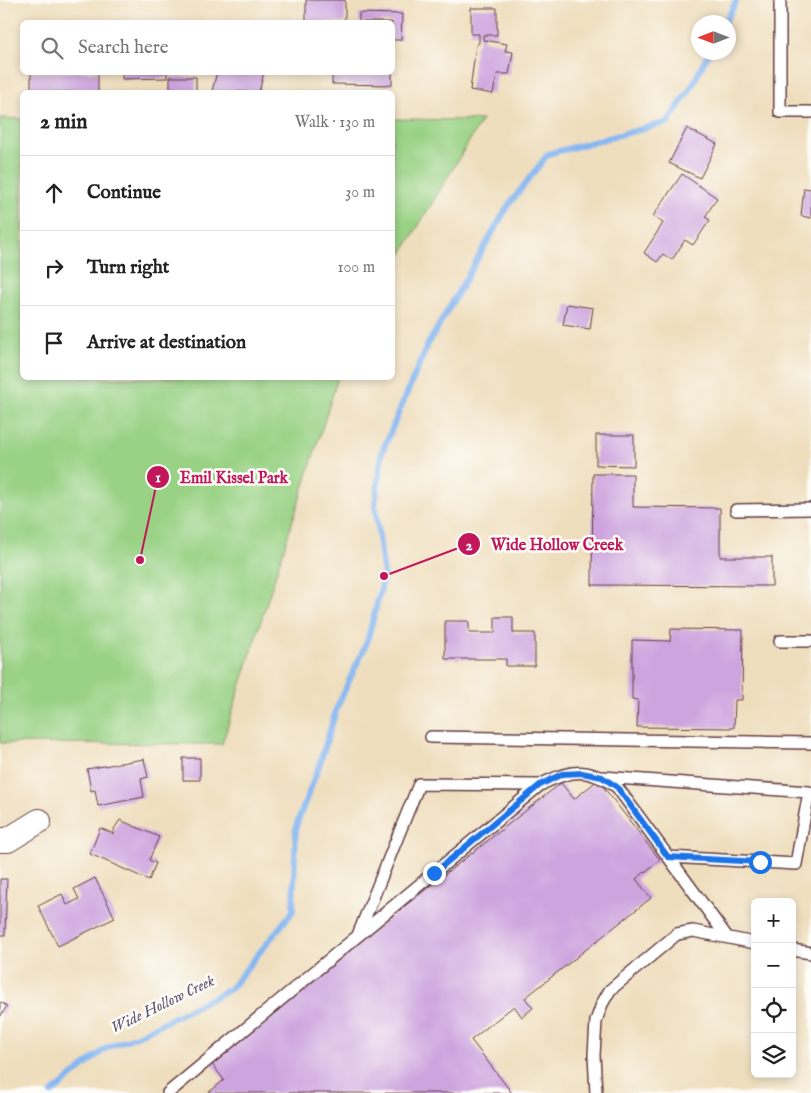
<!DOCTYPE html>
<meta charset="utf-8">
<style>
:root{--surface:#fff;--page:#f2f2f2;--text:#222;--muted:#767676;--line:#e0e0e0}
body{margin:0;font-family:"IM FELL English",serif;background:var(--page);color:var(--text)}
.controls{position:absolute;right:15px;bottom:15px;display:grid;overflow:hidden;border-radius:8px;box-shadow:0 2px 8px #0003}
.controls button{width:45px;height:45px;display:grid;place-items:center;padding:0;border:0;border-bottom:1px solid var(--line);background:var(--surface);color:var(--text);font:25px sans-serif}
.compass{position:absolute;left:691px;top:15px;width:45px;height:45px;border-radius:50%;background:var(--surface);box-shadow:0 2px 8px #0003;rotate:270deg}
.stop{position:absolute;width:15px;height:15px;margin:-11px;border:4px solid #1a73e8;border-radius:50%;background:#fff}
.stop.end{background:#1a73e8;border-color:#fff;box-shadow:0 1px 5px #0008}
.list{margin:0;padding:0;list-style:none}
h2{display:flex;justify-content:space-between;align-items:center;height:65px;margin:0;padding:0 20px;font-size:21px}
h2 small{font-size:16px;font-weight:400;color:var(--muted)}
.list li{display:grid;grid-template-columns:32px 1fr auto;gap:15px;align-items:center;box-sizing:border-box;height:75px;padding:0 20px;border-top:1px solid var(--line)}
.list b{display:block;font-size:19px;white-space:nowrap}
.list em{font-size:16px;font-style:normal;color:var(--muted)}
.icon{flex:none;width:28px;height:28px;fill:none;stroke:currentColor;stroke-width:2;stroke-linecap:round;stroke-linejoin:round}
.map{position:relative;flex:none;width:811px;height:1093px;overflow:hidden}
.search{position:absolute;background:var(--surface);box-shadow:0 2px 8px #0003;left:20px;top:20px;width:375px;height:55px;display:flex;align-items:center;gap:12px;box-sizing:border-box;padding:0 18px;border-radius:8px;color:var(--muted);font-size:19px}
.panel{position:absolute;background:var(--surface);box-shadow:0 2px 8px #0003;left:20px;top:90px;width:375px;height:290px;border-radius:8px}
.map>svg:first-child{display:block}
.green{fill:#99d285;stroke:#727858}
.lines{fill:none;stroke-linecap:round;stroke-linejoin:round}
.stream{stroke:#86b7f2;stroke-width:6}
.building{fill:#cea4df}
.service-casing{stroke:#633c41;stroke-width:14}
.minor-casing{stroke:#633c41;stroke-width:26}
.service{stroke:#fff;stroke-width:11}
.minor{stroke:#fff;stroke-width:24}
.route{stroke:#1a73e8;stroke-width:6}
.labels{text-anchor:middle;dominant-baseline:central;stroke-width:5;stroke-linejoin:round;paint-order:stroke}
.water-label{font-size:16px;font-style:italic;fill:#5f5471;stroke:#fdfcf7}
.leader{fill:none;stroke:#c2185b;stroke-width:2}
.callout-dot{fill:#c2185b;stroke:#fdfcf7;stroke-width:2}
.mark-label{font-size:15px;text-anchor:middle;font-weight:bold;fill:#fff}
.callout-label{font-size:16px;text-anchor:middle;font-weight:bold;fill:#c2185b;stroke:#fdfcf7;stroke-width:5;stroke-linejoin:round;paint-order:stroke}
</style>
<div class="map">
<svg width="811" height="1093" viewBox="0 0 811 1093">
<rect width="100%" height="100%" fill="#fdfcf7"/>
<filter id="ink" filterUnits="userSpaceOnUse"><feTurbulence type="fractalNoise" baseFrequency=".02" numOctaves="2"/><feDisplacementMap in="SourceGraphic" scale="10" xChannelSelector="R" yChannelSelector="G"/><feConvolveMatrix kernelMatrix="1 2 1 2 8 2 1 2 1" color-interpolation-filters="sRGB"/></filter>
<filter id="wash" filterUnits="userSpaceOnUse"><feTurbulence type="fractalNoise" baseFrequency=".0096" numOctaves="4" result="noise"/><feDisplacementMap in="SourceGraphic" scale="20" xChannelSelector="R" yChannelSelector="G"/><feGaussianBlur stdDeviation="1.12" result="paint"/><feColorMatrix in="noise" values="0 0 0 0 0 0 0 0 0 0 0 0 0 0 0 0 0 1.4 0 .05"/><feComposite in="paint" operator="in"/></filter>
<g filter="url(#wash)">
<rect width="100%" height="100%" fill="#efdebd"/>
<!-- green -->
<path class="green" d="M0,118L22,119V378H338L222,744L0,743Z
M393,119L482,120L393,268L392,119Z"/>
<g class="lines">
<!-- stream -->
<path class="stream" d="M725,22L737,0
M52,1093L106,1048L137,1036L230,989L293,911L296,826L319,766L337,707L367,642L384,576L375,505L382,452L427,346L508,206L548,154L668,122L692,86L709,52"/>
</g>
<g id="blocks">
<!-- building -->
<path class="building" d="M306,0H345V22H306Z
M471,8H497V35H483V40L507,44L505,51L513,52L509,74H497L493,94L470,90L476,45L479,43V34H471Z
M359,13L402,14L401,40H392V22H359Z
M31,72H98V92H42V90L31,89Z
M122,72H167V78L122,79Z
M217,72H264L259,92L212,91Z
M332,72H392V85L332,84Z
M170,77H196V92H170Z
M687,128L717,144L700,178L669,163Z
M682,174L717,198L705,217L710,220L693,245L685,240L672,260L663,254L657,262L644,253L663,223L653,216Z
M804,188L811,189V218L801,216Z
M567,304L593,308L590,329L563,325Z
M596,435H634V466L596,465Z
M593,474H633V507L720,508V557H772V586L592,585Z
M495,617H513V633H535V666H506V659H445V621H469V633H495Z
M671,629L743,630L742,700H735L734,728L637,727L638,700L632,699V640L670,641Z
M183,758H200V780H183Z
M144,759L148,777L141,779L144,797L98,806L95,790L91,791L87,769Z
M598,780L660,860L636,879L651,898L525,998L533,1008L522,1017L514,1006L471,1040L512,1093H208L224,1080L209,1060L561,783L574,799Z
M120,820L159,837L149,860L156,863L149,880L90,854L100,828L114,834V829Z
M95,878L115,918L58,946L38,906L62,894L67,905L79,899L74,889Z
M0,879H7L5,935H0Z
M0,1002L7,1006L0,1017Z"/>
</g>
</g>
<g filter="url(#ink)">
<use href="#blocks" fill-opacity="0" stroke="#633c41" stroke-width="1"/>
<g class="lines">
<!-- service casing -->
<g class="service-casing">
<path id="service" d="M780,0V112H811
M736,510L811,509
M780,641H811
M431,737L811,743
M603,777L809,792L796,864L668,857
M358,935L419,784L540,785
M792,950L811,953
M168,1093L540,785C571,769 588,767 617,787L727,937
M596,1093L594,1055L596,1021L602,1004L610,990L677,934L693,931L755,943"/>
</g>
<!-- minor casing -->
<g class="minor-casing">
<path id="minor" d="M0,840H8L39,821"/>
</g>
<!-- service -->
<use href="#service" class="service"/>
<!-- minor -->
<use href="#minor" class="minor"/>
</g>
</g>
<g class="lines" filter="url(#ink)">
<!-- route -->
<path class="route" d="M434,873L540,785L562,774L582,773L602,777L617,787L668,857L760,862"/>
</g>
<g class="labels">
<!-- water labels -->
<g class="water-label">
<text transform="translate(163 1005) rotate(-26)">Wide Hollow Creek</text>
</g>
</g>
<!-- callouts -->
<path class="leader" d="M140 560L158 477M384 576L469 544"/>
<g class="callout-dot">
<circle cx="140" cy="560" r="5"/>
<circle cx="384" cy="576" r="5"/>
<circle cx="158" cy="477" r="12"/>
<circle cx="469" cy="544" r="12"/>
</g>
<g class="mark-label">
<text x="158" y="482">1</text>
<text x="469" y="550">2</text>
</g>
<g class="callout-label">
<text x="234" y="483">Emil Kissel Park</text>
<text x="557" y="550">Wide Hollow Creek</text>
</g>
</svg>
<div class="controls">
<button>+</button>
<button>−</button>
<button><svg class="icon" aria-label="locate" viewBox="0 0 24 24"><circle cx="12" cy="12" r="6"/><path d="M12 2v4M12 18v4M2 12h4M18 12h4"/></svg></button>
<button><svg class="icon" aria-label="layers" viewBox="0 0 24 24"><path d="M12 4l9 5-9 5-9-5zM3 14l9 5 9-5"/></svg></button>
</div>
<svg class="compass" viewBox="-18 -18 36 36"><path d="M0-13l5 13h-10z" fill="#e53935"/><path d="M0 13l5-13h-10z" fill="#767676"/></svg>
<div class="stop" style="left:760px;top:862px"></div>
<div class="stop end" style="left:434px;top:873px"></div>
<div class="search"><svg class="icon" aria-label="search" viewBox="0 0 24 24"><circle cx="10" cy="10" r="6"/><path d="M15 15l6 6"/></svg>Search here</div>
<section class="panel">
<h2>2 min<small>Walk · 130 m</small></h2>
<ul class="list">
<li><svg class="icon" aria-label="ahead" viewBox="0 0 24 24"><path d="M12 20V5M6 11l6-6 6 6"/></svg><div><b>Continue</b></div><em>30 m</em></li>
<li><svg class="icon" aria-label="right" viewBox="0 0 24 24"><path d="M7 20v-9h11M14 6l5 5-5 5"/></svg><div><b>Turn right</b></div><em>100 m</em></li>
<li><svg class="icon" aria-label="arrive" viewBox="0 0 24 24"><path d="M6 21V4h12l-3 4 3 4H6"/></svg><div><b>Arrive at destination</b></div></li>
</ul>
</section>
</div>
